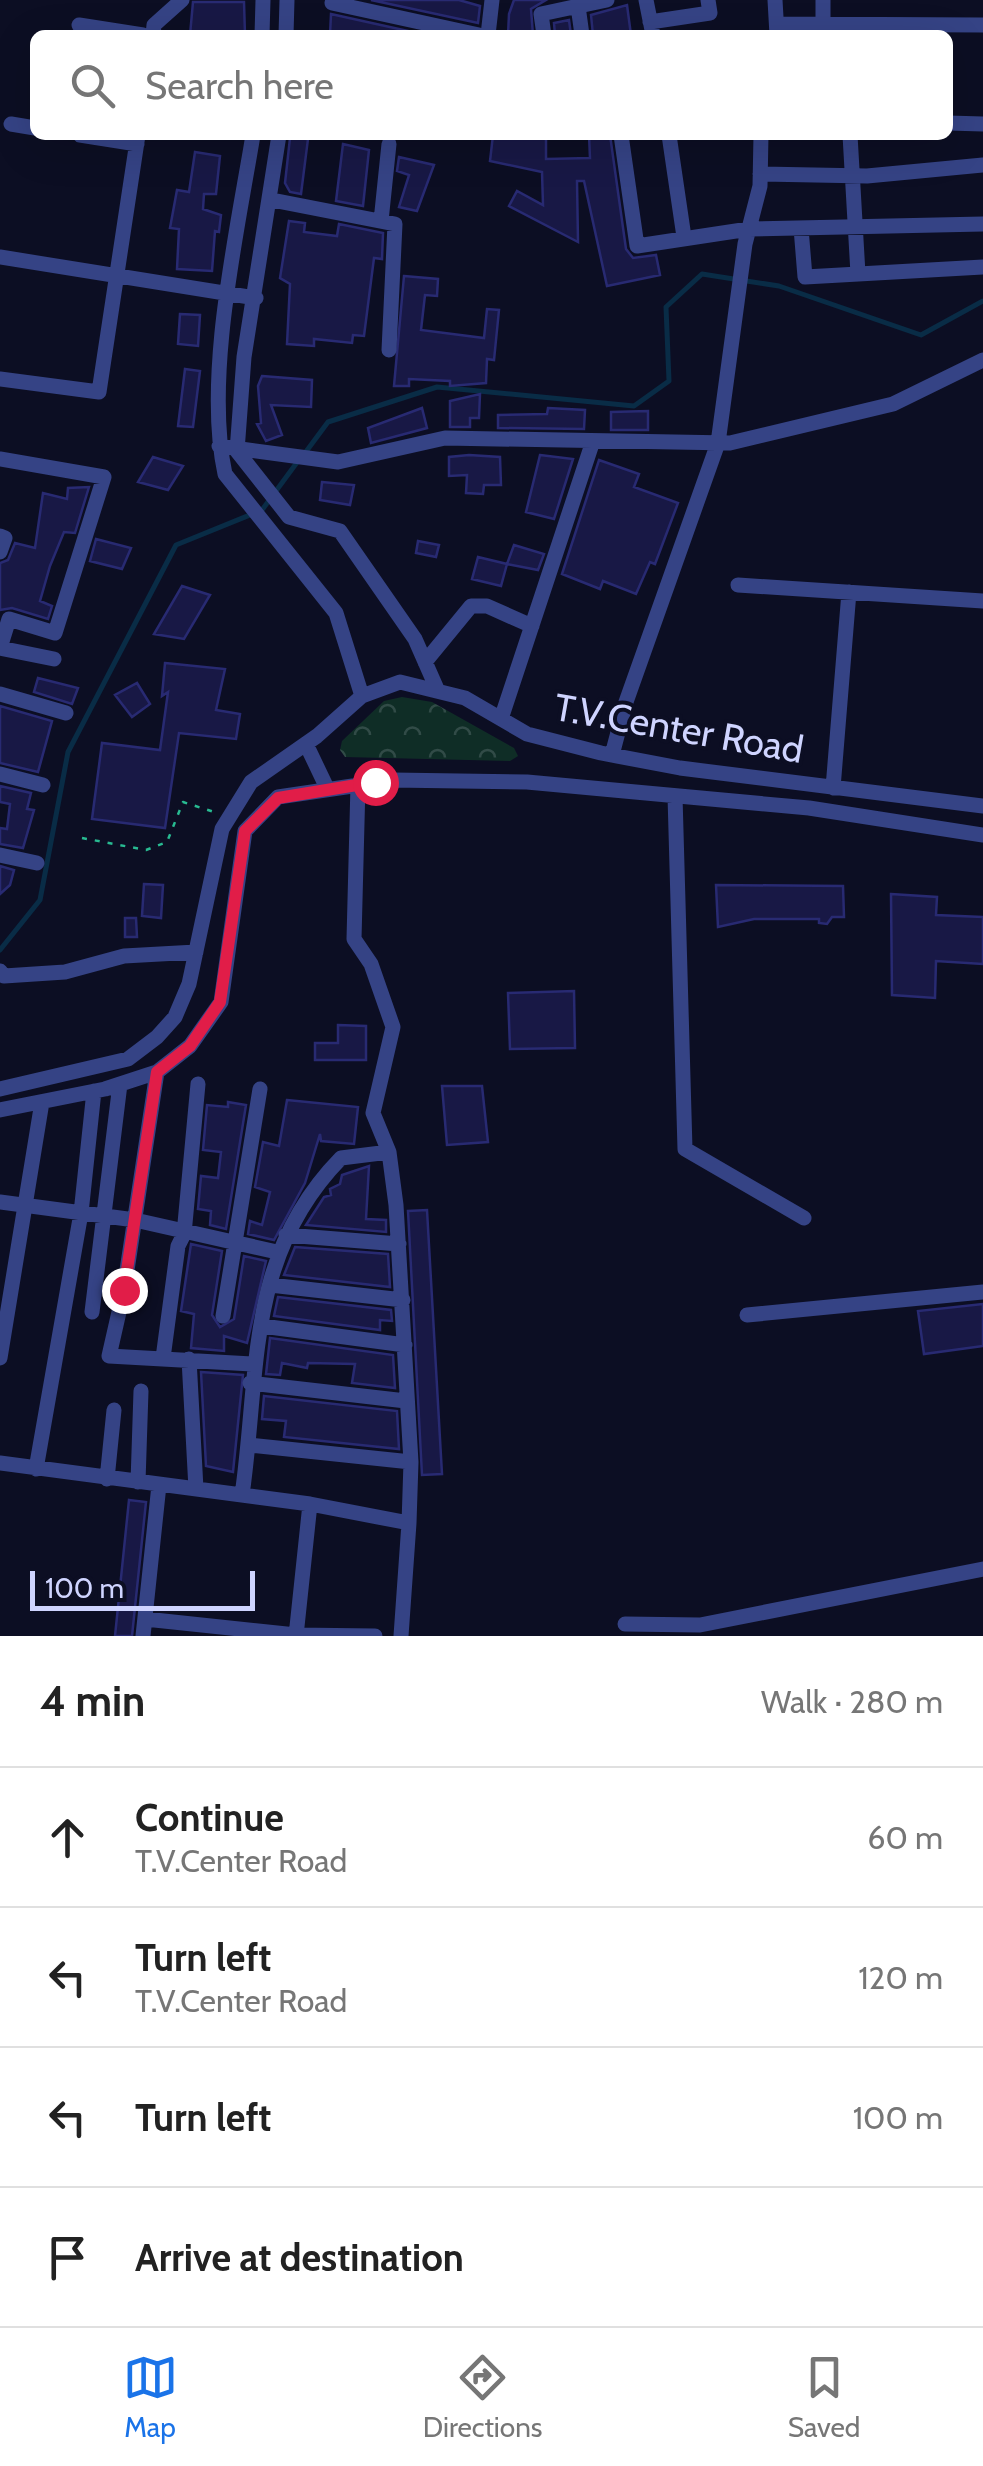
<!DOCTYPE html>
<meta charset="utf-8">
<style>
:root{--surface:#fff;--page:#f6f6f6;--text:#222;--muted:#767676;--line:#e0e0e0;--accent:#1a73e8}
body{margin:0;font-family:Cabin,sans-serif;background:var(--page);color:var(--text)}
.scale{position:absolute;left:30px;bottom:25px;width:225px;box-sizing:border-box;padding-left:10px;border:5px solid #cfd4ff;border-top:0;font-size:28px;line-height:35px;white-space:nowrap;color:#cfd4ff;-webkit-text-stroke:8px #0c0e23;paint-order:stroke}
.stop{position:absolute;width:30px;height:30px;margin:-22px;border:8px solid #e11d48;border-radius:50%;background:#fff}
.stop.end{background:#e11d48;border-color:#fff;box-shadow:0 2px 10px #0008}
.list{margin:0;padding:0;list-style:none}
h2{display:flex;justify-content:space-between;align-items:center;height:130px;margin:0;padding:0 40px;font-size:42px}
h2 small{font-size:32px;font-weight:400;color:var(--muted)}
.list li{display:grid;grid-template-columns:65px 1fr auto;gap:30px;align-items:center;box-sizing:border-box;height:140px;padding:0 40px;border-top:2px solid var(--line)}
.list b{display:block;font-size:38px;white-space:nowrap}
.list p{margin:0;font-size:32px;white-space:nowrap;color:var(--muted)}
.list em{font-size:32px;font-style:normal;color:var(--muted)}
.icon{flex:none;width:55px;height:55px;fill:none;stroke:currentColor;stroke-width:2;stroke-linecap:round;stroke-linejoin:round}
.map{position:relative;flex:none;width:983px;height:1636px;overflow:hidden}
.search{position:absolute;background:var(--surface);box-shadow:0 10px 40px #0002;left:30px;right:30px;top:30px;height:110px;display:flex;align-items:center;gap:25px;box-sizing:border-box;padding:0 35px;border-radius:15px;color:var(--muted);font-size:38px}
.sheet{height:690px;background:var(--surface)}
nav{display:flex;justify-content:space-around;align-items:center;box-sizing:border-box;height:140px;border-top:2px solid var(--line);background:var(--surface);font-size:28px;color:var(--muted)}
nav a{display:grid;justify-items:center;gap:5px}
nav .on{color:var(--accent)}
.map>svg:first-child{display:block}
.park{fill:url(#park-crowns)}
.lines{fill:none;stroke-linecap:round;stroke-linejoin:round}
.stream{stroke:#092c46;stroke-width:5}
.building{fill:#181845;stroke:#282a72;stroke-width:2.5}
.path{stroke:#28ba91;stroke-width:2.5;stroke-dasharray:5 8;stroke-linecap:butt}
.minor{stroke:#354385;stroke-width:15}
.route{stroke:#e11d48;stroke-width:12}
.labels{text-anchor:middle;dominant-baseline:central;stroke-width:8;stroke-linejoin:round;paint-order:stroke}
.street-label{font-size:38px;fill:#cfd4ff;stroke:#0c0e23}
</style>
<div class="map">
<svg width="983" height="1636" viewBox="0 0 983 1636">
<defs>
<pattern id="park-crowns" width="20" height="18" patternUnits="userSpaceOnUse" patternTransform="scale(2.5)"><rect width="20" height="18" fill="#0f2d26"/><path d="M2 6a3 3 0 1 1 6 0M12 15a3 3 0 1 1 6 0" fill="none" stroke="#314b47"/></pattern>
</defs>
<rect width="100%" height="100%" fill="#0c0e23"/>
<!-- park -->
<path class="park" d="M402,697L432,702L514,748L518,756L510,761L345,757L340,750L342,741L384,701Z"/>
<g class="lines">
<!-- stream -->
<path class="stream" d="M305,453L328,422L437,387L634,406L669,381L666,307L702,274L779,286L921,335L983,301
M0,950L40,900L68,752L176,545L262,510L298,461"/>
</g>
<!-- building -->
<path class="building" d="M371,0H459L480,6L478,23Z
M514,0H546L531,9L533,35H508L509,14Z
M193,2H244L245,35H190Z
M627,5L631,35H593L591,15Z
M331,14L426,35H330Z
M569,20L571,35H555L554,23Z
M493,135H546V159L590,158L589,135H610L626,249L633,258L656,255L660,275L607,286L584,181H577L578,242L509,206L517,191L543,205L542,172L490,161Z
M290,138L308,139L301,194L290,192L285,183Z
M343,144L369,150L363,206L336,201Z
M195,152L220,156L216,194H204L203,209L221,215L219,232L215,231L212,271L177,269L179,229L170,228L177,190L189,192Z
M399,157L434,165L417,211L399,207L409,175L397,171Z
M289,221L305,223L304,232L337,236L339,224L383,233L382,259L374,258L364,336L353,335L352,343L314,339V346L287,344L290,284L280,278Z
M404,276L438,279L437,296L425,295L421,330L484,338L487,309L499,310L494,360L487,359L486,383L450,386V381L409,379V386H394Z
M180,314L200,315L198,346L178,344Z
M185,369L200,371L193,427L178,426Z
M262,376L312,380L311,407L271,405L282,435L266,441L257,424L261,423L258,386Z
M480,394L479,418H470V427H450V401Z
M422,408L427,428L371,443L368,428Z
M548,408L585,410L584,429L498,428V415L547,414Z
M648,411V430H611V412Z
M469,455L500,457L501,485H484L483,494L466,493L467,475L449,476V457Z
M540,455L573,459L554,519L526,512Z
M153,457L183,466L168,490L138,482Z
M599,460L639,474L634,487L678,503L655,564L650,562L636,594L603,581L600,589L562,574Z
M322,482L354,485L350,505L320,500Z
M89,487L75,533L64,532L50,566L40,601L52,606L48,619L12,608L0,610V563L8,560L15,543L35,548L43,493L67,499L68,488Z
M96,539L131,548L122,569L90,561Z
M418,541L439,545L436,557L416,553Z
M514,545L544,554L538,570L507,564Z
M478,557L507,564L501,586L472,579Z
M182,586L210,595L184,639L154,634Z
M165,663L225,669L216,710L240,714L236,739L179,733L165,828L92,819L102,743L160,750L168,692L162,696Z
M38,678L78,688L72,704L34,692Z
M137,683L150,704L132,717L115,695Z
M0,706L52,721L38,772L0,763Z
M0,786L31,793L27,809L34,810L23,848L0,844V828L7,829L10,804L0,802Z
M0,866L14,870L10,885L0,894Z
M144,884L163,885L161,918L142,916Z
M716,885L843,886L844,917H832L827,924L819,923V919H754L718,927Z
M891,894L937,897L936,915L983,917V964L936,961L935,998L892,995Z
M125,918H136L137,937H125Z
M574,991L575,1048L510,1049L508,993Z
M338,1025L366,1026V1060H315V1043H338Z
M442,1086H482L488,1142L447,1145Z
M287,1100L358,1107L354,1144L321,1141L320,1134L305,1183L274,1240L248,1234L250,1221L262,1225L270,1192L255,1187L263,1142L279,1146Z
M228,1102L246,1105L226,1229L210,1225L211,1211L198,1209L201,1176L218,1178L221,1152L203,1150L207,1105L228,1107Z
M369,1166L366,1219L386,1220V1232L306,1225L324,1197L331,1195L330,1189L340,1184L342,1175Z
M427,1210L442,1474L422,1475L408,1211Z
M191,1244L222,1251L212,1315L220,1327L234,1319L244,1256L266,1261L247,1343L224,1336V1351L191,1348L194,1314L181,1311Z
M295,1247L388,1254L390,1287L284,1275Z
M278,1297L391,1310L392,1321L380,1320V1330L274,1316Z
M983,1304V1346L924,1354L918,1311Z
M270,1338L393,1355L395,1388L352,1383L355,1364L308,1363L307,1368L282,1363L280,1375L266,1374Z
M201,1372L243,1375L233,1472L206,1466Z
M264,1396L397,1411L399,1449L284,1437L286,1421L262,1419Z
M129,1500L146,1502L132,1636H115Z"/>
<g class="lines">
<!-- path -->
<path class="path" d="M82,838L146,850L167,842L183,802L214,812"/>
<!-- minor -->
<path class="minor" d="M646,0L653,35
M775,0L777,35
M332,3L479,35
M578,6L582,35
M650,22L710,13L708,0
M777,24L983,25
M823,24V0
M79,25L143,35
M153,35L154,25L182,0
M262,35L263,0
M286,35L287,0
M488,35L492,0
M544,35L541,14L607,0
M948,123L983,124
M11,124L35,128
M80,135L137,144
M253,135C237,233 204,377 225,474L336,613L362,696
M279,135L244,357L237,451L289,517L340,531L415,639L437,689
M621,135L637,246L749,229L983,224
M669,135L684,237
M850,135L858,274
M760,174L867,176L983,165
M272,200L395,224L389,350
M381,221L389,144
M801,228L805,277L983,267
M0,257L256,298
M0,379L99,392L138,135
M219,446L338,462L445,438L730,443L893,404L983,360
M0,459L104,477L55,633L9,619L0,648L54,659
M0,536L5,538L0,552
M738,585L983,601
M425,662L471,606H487L532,626
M0,694L66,713
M501,719L593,441
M306,744L327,788
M612,755L626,702L718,443L745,244L760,186L761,135
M0,774L43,785
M833,788L849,592
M675,796L685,1149L804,1218
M0,855L37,863
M0,971L4,976L65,972L124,956L196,952
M157,1072L124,1290L109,1356L252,1364
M0,1089L128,1059L157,1037L175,1017L189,984L222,829L251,782L317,736L362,696L400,682L465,698L527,734L601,753L680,768L983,806
M0,1110L105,1089L157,1072L190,1046L221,1002L245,831L278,797L393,780L527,782L809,808L983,835
M0,1202L135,1220L277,1252
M286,1235L399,1244
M270,1285L403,1300
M92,1312L120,1084
M747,1315L983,1292
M223,1316L260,1089
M262,1326L405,1345
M0,1358L42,1102
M163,1358L178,1246L184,1234L198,1084
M189,1359L196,1489
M250,1383L406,1401
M249,1445L411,1462
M0,1463L310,1504L409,1523L411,1462L396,1205L389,1152L373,1113L393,1027L371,964L354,939L358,784
M36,1469L81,1213L94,1091
M107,1479L114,1410
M138,1482L141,1391
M242,1495C260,1371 245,1256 341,1158L389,1152
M145,1619L296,1635L375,1636
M625,1624L700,1625L983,1569
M143,1636L159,1485
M296,1636L310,1504
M401,1636L409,1523"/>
</g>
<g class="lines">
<!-- route -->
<path class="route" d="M124,1290L157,1072L190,1046L220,1002L245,831L278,798L375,782"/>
</g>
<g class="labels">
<!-- street labels -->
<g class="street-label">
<text transform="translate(679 728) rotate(10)">T.V.Center Road</text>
</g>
</g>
</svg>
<div class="scale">100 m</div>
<div class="stop" style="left:375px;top:782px"></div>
<div class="stop end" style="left:124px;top:1290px"></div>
<div class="search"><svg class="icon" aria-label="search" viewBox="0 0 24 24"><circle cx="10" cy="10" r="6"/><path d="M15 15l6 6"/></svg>Search here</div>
</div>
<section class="sheet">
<h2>4 min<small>Walk · 280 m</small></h2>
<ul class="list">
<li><svg class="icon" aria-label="ahead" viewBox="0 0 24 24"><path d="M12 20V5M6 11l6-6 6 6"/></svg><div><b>Continue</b><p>T.V.Center Road</p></div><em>60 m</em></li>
<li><svg class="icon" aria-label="left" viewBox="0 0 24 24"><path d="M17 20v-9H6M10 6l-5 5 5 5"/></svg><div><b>Turn left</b><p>T.V.Center Road</p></div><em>120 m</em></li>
<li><svg class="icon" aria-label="left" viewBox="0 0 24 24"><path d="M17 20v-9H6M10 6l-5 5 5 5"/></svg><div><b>Turn left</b></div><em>100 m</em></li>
<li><svg class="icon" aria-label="arrive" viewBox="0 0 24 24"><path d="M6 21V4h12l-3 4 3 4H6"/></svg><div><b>Arrive at destination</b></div></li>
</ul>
</section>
<nav>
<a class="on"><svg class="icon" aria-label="map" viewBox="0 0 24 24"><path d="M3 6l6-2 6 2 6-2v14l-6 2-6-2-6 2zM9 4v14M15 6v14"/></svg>Map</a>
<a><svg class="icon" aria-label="directions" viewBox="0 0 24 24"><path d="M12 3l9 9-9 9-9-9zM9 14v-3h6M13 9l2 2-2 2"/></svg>Directions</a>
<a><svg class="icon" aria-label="saved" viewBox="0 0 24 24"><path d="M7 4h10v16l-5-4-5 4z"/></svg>Saved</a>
</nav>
